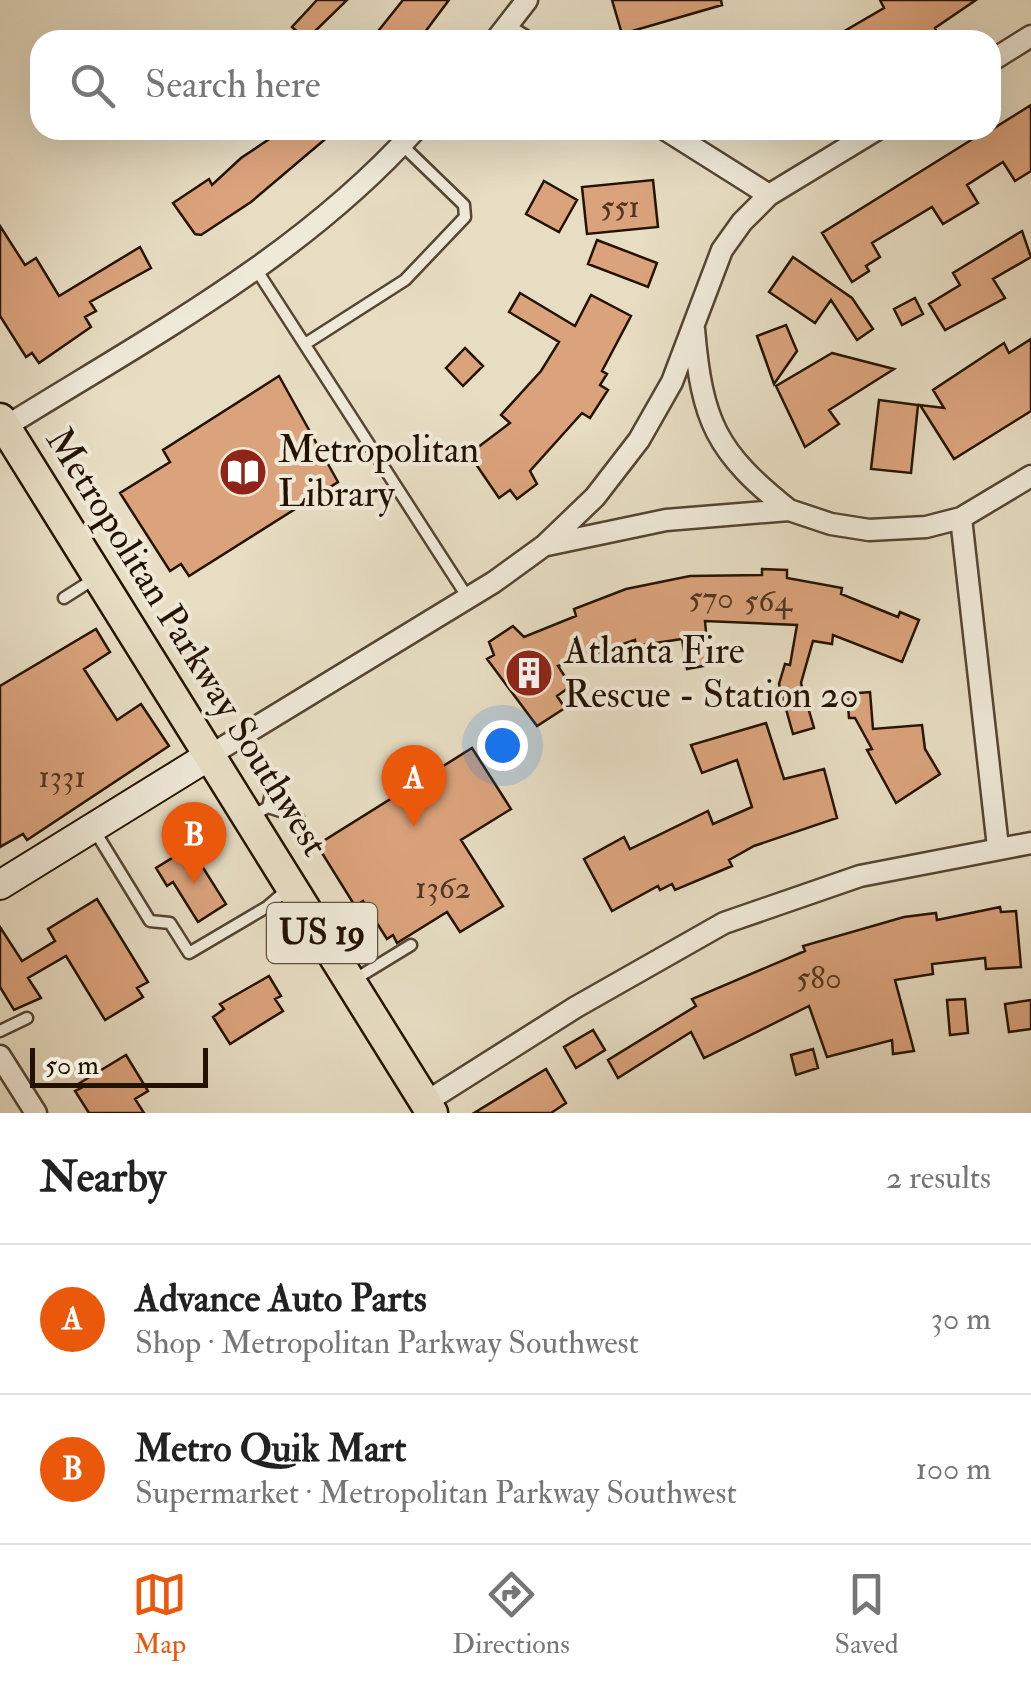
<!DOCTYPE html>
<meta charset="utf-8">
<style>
:root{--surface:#fff;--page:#f6f6f6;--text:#222;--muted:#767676;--line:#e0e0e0;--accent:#ea580c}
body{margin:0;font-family:"IM FELL Double Pica",serif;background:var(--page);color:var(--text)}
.scale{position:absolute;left:30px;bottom:25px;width:178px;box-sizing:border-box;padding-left:10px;border:5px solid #241201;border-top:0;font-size:28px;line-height:35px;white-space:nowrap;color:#241201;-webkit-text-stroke:8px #efe9d8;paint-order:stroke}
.you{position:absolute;left:502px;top:745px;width:35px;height:35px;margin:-25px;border:8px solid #fff;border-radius:50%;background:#1a73e8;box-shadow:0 0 0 15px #1a73e833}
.badge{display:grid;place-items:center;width:65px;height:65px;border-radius:50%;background:var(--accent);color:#fff;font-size:32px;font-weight:700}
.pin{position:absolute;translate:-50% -82px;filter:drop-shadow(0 2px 5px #0008)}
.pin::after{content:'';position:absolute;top:52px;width:35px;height:30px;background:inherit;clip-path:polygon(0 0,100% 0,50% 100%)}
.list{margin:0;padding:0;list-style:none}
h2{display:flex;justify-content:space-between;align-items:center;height:130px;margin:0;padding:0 40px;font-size:42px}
h2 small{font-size:32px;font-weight:400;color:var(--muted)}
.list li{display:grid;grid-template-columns:65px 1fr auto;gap:30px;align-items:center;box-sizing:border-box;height:150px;padding:0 40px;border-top:2px solid var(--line)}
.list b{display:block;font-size:38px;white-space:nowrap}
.list p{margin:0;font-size:32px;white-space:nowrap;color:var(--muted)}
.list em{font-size:32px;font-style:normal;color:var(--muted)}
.icon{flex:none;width:55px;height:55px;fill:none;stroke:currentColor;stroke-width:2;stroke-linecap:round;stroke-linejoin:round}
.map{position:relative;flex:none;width:1031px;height:1113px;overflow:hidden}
.search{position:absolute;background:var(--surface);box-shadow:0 10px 40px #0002;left:30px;right:30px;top:30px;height:110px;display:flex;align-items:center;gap:25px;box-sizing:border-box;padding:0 35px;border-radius:30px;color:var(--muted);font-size:38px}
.sheet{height:430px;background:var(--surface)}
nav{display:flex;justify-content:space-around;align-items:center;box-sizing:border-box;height:140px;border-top:2px solid var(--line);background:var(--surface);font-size:28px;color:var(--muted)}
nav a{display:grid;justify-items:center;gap:5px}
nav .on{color:var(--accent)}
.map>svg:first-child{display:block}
.building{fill:#dba37c;stroke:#241201;stroke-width:2.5}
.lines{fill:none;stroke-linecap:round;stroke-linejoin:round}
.lane-casing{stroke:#554532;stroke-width:15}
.street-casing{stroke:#554532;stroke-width:25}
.secondary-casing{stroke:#241201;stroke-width:32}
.primary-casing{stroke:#241201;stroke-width:35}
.lane{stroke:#efe9d8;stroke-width:10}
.street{stroke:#efe9d8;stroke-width:20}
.secondary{stroke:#efe9d8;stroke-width:28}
.primary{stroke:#e7ddc3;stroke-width:30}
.labels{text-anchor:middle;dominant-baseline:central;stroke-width:8;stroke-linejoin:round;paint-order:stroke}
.number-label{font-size:32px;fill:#523620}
.shield{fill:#efe9d8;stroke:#615242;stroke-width:2.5}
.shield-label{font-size:35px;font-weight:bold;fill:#241201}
.poi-label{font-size:38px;fill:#241201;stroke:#efe9d8;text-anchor:start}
.street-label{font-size:38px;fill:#241201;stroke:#efe9d8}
</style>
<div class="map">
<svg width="1031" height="1113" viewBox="0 0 1031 1113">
<rect width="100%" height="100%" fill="#e7ddc3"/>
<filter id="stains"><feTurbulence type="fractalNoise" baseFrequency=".002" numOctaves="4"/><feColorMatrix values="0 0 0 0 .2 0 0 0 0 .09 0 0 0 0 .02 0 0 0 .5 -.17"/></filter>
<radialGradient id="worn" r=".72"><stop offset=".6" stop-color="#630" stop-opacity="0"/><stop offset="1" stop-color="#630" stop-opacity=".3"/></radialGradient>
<!-- building -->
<path class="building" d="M317,0H347L306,40L292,27Z
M403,0H449L419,40H371Z
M612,0H721L722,5L622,34Z
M880,0H976L935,28L938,34L927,40H829L884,8Z
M1031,105V171L1015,181L1003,162L967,185L978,203L943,224L932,207L872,243L880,257L866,266L869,271L852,282L822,233L976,137L971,130H991Z
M283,130H336L251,202L201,235L195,234L173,203L209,179L212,185L241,158Z
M653,180L658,227L587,234L582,187Z
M544,181L577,200L559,232L526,214Z
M0,226L25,265L36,258L59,296L140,247L151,268L90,302L96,311L85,317L91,327L39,363L32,353L26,357L0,316Z
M1022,231L1031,257L993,279L1005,298L945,330L929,304L960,285L953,273Z
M597,240L657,263L648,287L588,264Z
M793,257L852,298L873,329L857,340L831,300L815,323L769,292Z
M520,293L575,326L591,295L631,316L602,371L607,374L600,385L608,390L590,418L582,413L530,471L537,484L517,499L510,490L499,498L469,454L510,423L501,415L541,371L559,342L509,312Z
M915,298L923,314L902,325L894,309Z
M786,325L797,351L774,384L757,336Z
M1031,339V411L954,459L920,405L944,408L933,390L1004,343L1009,353Z
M465,348L483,366L463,386L446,368Z
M832,353L894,369L829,410L839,424L805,447L776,386Z
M279,376L338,482L189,576L181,564L170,571L120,493L170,462L163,450Z
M879,400L918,405L911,473L871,469Z
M762,569L787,570V578L842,588L841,594L898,617L900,612L919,620L902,662L833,635L832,644L813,641L801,683L814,728L793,734L779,684L785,664L790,665L797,625L705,621L709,665L687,669L682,639L636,646L635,640L558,666L571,686L557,696L565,708L537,726L487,659L494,655L489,642L513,626L524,637L576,616L574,609L626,589L690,576L762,575Z
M96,629L110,652L84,669L117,720L141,704L169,746L27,840L23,834L0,847V686Z
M870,692L873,729L922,725L925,749L940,774L896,803L867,750L872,749L855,718H849L847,694Z
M766,723L784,779L824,769L837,818L754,846L729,860L732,866L675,890L672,884L660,890L658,886L612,911L584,859L624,837L630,849L708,811L713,824L752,807L737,760L702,773L691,745Z
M472,748L511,809L461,840L503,906L460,932L447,912L397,943L393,935L387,939L363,901L355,906L317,845Z
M190,847L226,904L198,922L173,882L167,886L156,868Z
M97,899L148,982L137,988L143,997L105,1020L66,956L28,978L41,998L14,1010L0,987V927L22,961L55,941L48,929Z
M1000,907L1001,912L1016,911L1021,967L986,969L985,958L932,964L933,974L895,980L914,1051L893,1054L892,1040L827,1057L809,1006L704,1058L691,1032L618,1078L608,1060L696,1006L692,999L805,951L803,946L904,917L936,913L937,920Z
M269,976L281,996L275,999L283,1011L230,1044L213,1017L224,1009L220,1004Z
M965,999L968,1033L950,1035L947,1000Z
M1031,1000V1029L1009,1032L1005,1004Z
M593,1030L605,1050L576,1068L564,1047Z
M813,1049L818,1068L796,1075L791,1055Z
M126,1055L148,1091L135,1099L144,1113H89L75,1091L81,1088L78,1084Z
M546,1069L566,1103L551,1113H474Z"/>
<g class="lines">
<!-- lane casing -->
<g class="lane-casing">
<path id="lane" d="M256,269L468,598
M305,344L405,280L465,217L464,205L402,145
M64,598L94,579
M268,807L298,817
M252,816L268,807L274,780
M93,828L150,921L170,923L189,953L267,907L288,889
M352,981L411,945
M0,1031L27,1018"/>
</g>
<!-- street casing -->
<g class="street-casing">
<path id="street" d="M505,29L523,40
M496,40L527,0
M991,61L1031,36
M666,130L769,195
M694,329C702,422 716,452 789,510
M5,427C148,338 301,257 415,130
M961,518L998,847
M547,545L666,520L789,510L831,524L869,530L926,527L961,518L1031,476
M212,754L494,582L545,545L595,497L639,440L672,382L722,250L742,222L769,195L876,130
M0,1056L36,1113
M426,1102L576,1007L724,923L860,876L1031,843"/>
</g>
<!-- secondary casing -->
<g class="secondary-casing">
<path id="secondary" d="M0,885L212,754"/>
</g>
<!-- primary casing -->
<g class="primary-casing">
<path id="primary" d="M0,419L432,1113"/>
</g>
<!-- lane -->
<use href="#lane" class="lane"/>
<!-- street -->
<use href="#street" class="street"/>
<!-- secondary -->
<use href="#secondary" class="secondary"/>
<!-- primary -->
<use href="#primary" class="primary"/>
</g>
<!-- icons -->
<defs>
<g id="library-disc" transform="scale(2.5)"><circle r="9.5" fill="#8f2418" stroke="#efe9d8"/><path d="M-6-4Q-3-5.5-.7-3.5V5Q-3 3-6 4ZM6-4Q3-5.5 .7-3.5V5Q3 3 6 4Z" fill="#fff"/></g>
<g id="building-disc" transform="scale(2.5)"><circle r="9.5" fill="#8f2418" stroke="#efe9d8"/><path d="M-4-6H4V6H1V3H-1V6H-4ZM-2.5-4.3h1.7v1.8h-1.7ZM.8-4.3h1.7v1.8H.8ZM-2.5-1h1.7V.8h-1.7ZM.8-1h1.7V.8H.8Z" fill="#fff"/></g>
</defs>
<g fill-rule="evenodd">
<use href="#library-disc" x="243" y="472"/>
<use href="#building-disc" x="529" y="673"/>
</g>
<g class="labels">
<!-- number labels -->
<g class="number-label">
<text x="620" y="207">551</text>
<text x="711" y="598">570</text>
<text x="768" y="601">564</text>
<text x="62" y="777">1331</text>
<text x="443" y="888">1362</text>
<text x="819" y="978">580</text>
</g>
<!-- shield labels -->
<rect class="shield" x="267" y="903" width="110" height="60" rx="8"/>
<g class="shield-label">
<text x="322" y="933">US 19</text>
</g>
<!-- poi labels -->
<g class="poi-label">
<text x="278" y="450">Metropolitan<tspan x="278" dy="44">Library</tspan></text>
<text x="564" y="651">Atlanta Fire<tspan x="564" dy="44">Rescue - Station 20</tspan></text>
</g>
<!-- street labels -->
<g class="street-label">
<text transform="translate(187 642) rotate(58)">Metropolitan Parkway Southwest</text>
</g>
</g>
<rect width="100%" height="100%" filter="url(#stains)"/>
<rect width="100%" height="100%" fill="url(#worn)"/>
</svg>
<div class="scale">50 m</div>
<div class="you"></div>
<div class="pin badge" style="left:414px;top:827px">A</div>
<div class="pin badge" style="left:194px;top:884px">B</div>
<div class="search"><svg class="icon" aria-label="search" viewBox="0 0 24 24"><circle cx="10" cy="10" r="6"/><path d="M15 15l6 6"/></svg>Search here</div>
</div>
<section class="sheet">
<h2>Nearby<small>2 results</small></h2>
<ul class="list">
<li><span class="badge">A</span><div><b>Advance Auto Parts</b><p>Shop · Metropolitan Parkway Southwest</p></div><em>30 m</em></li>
<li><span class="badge">B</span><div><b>Metro Quik Mart</b><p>Supermarket · Metropolitan Parkway Southwest</p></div><em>100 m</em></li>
</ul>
</section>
<nav>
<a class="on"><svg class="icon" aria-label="map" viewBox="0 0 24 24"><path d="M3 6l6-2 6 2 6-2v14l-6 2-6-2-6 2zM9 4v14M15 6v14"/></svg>Map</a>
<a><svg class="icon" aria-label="directions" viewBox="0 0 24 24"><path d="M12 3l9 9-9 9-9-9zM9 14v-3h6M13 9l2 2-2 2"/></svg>Directions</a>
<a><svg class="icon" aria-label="saved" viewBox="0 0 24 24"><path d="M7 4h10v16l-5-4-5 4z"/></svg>Saved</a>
</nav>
